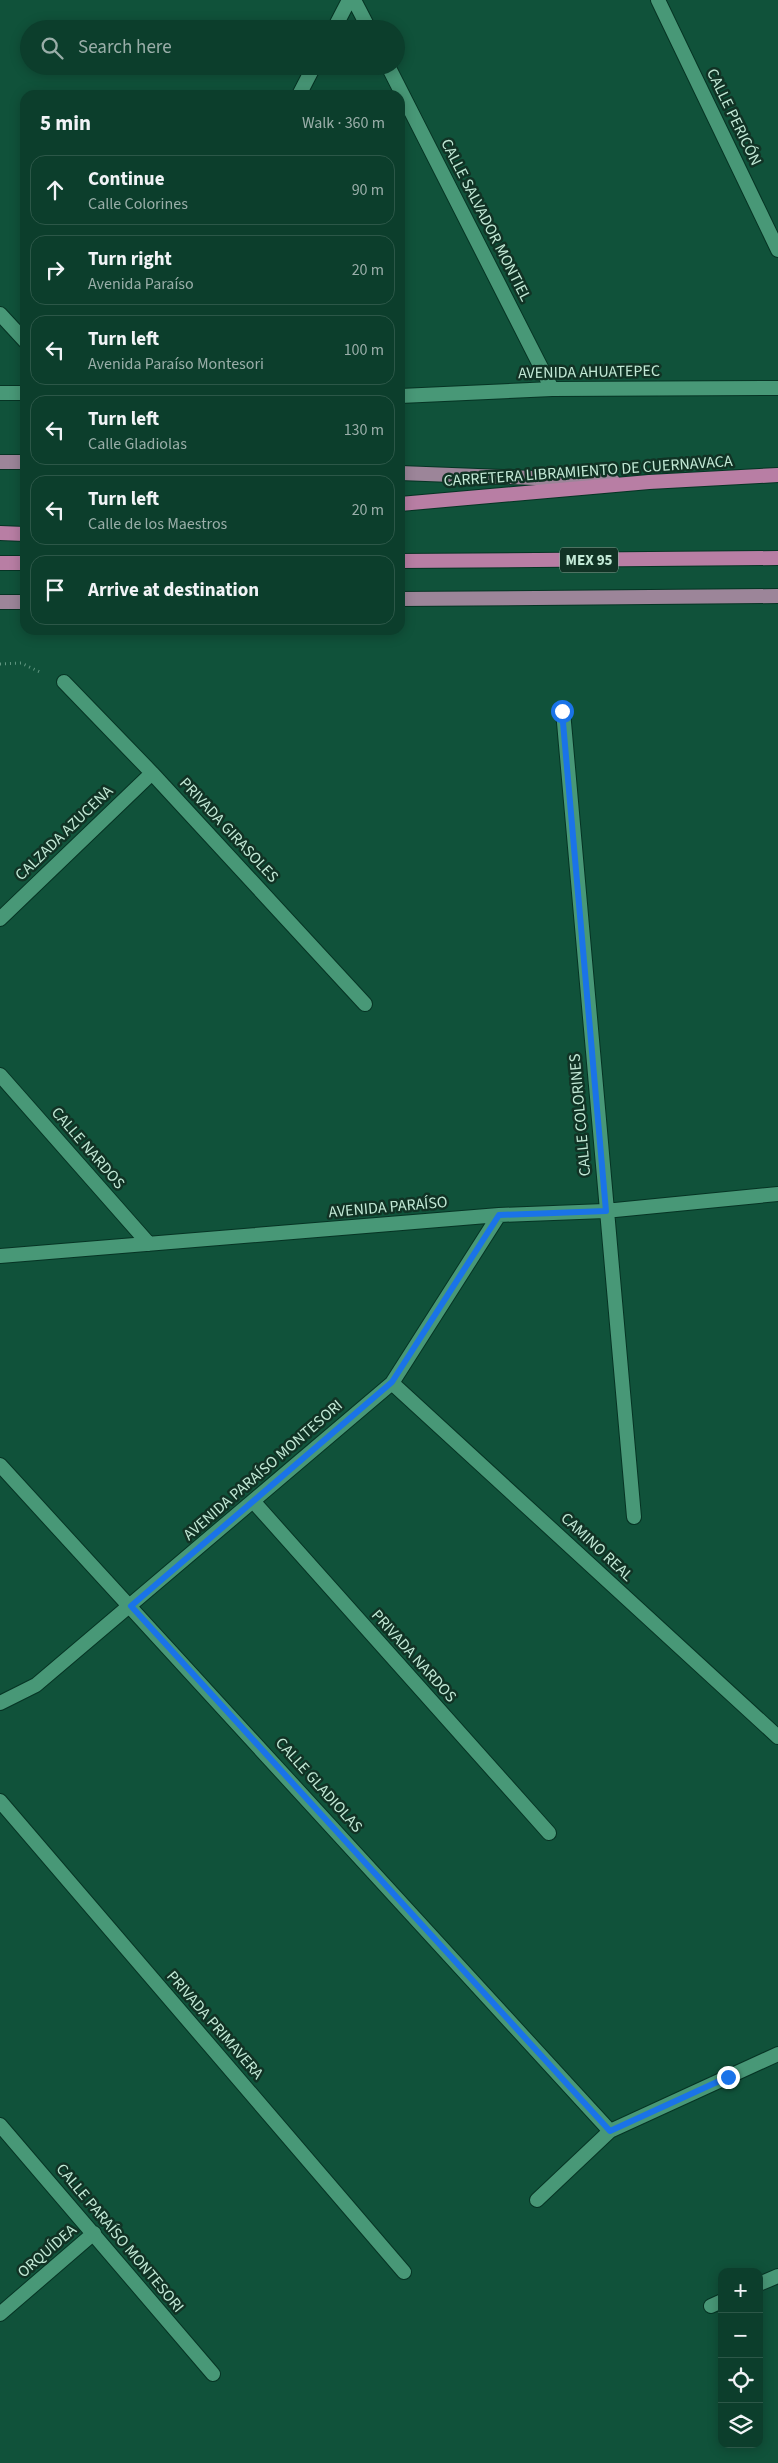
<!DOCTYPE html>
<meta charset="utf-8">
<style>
:root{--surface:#0c3e2c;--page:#1a4938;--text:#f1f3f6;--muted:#9aaea9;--line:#2c5748}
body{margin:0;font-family:"Source Sans 3",sans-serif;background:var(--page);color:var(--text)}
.controls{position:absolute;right:15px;bottom:15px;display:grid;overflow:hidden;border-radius:10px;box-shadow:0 2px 12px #0003}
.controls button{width:45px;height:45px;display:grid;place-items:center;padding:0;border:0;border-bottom:1px solid var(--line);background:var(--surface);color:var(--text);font:25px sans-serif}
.stop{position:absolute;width:15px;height:15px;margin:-11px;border:4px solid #1a73e8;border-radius:50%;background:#fff}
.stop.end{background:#1a73e8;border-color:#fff;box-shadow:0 1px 5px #0008}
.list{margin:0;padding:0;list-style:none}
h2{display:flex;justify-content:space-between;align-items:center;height:65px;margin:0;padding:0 20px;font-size:21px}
h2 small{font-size:16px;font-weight:400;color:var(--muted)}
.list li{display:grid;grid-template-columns:32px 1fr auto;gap:15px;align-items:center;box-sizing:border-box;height:70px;margin:0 10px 10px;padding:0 10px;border:1px solid var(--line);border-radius:15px}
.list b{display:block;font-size:19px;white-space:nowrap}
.list p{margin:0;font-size:16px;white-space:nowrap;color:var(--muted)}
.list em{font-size:16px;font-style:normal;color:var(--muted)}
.icon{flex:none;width:28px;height:28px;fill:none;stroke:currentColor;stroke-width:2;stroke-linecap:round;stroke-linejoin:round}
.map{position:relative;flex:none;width:778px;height:2463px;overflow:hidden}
.search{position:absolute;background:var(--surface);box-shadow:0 2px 12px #0003;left:20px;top:20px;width:385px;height:55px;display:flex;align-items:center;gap:12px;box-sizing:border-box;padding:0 18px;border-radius:28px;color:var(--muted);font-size:19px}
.panel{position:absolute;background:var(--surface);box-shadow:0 2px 12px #0003;left:20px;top:90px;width:385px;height:545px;border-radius:15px}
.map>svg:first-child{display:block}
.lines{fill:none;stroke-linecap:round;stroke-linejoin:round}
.minor-casing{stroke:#063424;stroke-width:16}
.tertiary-casing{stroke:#063424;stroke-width:16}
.primary-casing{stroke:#063424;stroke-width:16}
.trunk-casing{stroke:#063424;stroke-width:16}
.path{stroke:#609680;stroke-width:3;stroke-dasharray:1 4;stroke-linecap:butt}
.minor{stroke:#489877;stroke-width:14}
.tertiary{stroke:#489877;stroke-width:14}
.primary{stroke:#9c8599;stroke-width:14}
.trunk{stroke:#b87ea4;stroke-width:14}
.route{stroke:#1a73e8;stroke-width:6}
.labels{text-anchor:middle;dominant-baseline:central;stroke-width:5;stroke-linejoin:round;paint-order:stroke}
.shield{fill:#113325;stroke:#8db2a1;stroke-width:1}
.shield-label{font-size:15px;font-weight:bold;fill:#c2e9d6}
.street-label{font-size:16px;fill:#c2e9d6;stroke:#113325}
</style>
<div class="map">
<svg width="778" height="2463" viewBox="0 0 778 2463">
<rect width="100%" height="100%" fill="#10523a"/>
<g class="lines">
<!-- minor casing -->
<g class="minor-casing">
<path id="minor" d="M354,0L369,29
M658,0L778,250
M334,29L349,0
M388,66L552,389
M299,95L314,66
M0,314L25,341
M64,682L152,773L365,1004
M563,711L634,1517
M0,919L152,773
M0,1075L149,1244
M0,1256L499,1215L605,1211L778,1194
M392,1383L778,1737
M0,1465L610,2131
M253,1501L549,1833
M0,1703L36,1685L392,1383L499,1215
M0,1801L404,2272
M0,2125L213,2374
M537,2200L610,2131L778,2054
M759,2284L778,2276
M711,2306L722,2301
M0,2314L94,2233"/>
</g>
<!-- tertiary casing -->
<g class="tertiary-casing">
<path id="tertiary" d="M0,393H25
M400,396L552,389L778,388"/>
</g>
<!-- primary casing -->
<g class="primary-casing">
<path id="primary" d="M0,462H25
M400,473L613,481
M400,599L778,596
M0,602H25"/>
</g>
<!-- trunk casing -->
<g class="trunk-casing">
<path id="trunk" d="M400,504L649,482L778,475
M0,533L25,534
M400,561L778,558
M0,563H25"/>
</g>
<!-- path -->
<path class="path" d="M0,664L21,663L40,672"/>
<!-- minor -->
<use href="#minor" class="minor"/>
<!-- tertiary -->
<use href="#tertiary" class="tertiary"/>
<!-- primary -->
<use href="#primary" class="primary"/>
<!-- trunk -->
<use href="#trunk" class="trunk"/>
</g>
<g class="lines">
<!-- route -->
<path class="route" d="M562,711L606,1211L499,1215L392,1382L131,1606L610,2131L728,2077"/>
</g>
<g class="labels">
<!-- shield labels -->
<rect class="shield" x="560" y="547.5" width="58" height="25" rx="4"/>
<g class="shield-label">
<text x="589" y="560">MEX 95</text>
</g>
<!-- street labels -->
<g class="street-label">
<text transform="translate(734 117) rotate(64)">CALLE PERICÓN</text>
<text transform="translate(486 220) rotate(63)">CALLE SALVADOR MONTIEL</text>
<text transform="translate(589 372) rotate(-1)">AVENIDA AHUATEPEC</text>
<text transform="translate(588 471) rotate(-4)">CARRETERA LIBRAMIENTO DE CUERNAVACA</text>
<text transform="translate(229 830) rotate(47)">PRIVADA GIRASOLES</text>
<text transform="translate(64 833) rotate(-44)">CALZADA AZUCENA</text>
<text transform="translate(580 1115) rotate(-95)">CALLE COLORINES</text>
<text transform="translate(88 1148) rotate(49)">CALLE NARDOS</text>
<text transform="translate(388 1207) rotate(-5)">AVENIDA PARAÍSO</text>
<text transform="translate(263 1470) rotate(-41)">AVENIDA PARAÍSO MONTESORI</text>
<text transform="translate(597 1547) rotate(43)">CAMINO REAL</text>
<text transform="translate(414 1656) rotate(48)">PRIVADA NARDOS</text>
<text transform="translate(319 1785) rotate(48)">CALLE GLADIOLAS</text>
<text transform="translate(215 2025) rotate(49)">PRIVADA PRIMAVERA</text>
<text transform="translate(120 2238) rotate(50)">CALLE PARAÍSO MONTESORI</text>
<text transform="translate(47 2251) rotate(-41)">ORQUÍDEA</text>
</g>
</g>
</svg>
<div class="controls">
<button>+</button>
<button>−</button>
<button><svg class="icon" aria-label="locate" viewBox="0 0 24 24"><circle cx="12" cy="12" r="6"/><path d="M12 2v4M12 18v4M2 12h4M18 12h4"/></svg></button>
<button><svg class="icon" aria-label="layers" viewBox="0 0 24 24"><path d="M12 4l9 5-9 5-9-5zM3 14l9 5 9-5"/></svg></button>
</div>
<div class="stop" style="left:562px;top:711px"></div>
<div class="stop end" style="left:728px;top:2077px"></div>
<div class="search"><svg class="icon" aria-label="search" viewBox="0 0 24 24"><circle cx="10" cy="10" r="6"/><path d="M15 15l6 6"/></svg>Search here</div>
<section class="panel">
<h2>5 min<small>Walk · 360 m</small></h2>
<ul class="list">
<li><svg class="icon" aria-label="ahead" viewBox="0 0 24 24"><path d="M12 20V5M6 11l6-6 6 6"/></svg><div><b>Continue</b><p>Calle Colorines</p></div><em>90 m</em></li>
<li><svg class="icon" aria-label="right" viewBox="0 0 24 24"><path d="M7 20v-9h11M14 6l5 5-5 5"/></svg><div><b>Turn right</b><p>Avenida Paraíso</p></div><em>20 m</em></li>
<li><svg class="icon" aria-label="left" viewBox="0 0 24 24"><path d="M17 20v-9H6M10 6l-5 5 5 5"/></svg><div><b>Turn left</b><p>Avenida Paraíso Montesori</p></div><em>100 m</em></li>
<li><svg class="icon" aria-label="left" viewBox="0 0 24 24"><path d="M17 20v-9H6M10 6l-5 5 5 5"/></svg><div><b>Turn left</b><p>Calle Gladiolas</p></div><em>130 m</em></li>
<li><svg class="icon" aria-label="left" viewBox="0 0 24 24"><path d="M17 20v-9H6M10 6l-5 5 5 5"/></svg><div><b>Turn left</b><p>Calle de los Maestros</p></div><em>20 m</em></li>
<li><svg class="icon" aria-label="arrive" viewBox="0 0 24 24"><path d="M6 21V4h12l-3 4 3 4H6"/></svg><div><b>Arrive at destination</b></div></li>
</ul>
</section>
</div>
